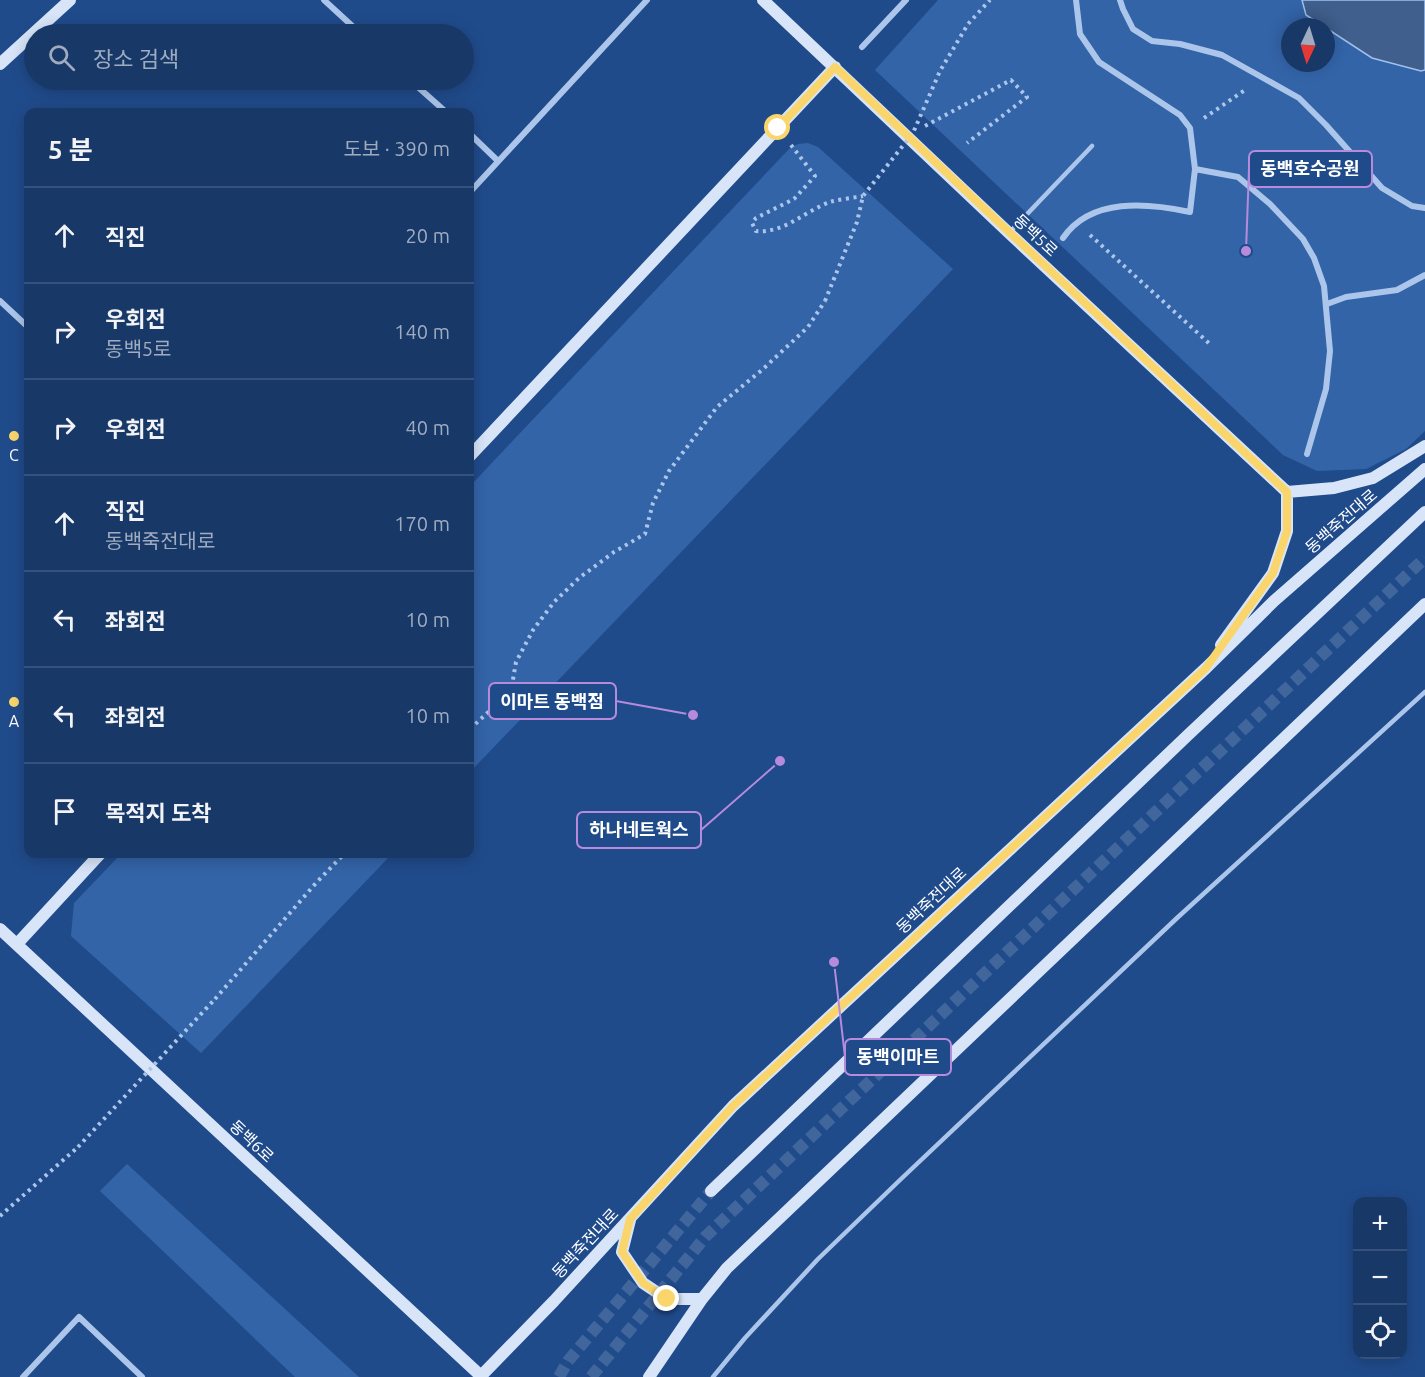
<!DOCTYPE html>
<html lang="ko">
<meta charset="utf-8">
<style>
:root{--surface:#183868;--page:#213f6e;--text:#f1f3f6;--muted:#9facc0;--line:#36527c}
body{margin:0;font-family:Ubuntu,"Noto Sans KR",sans-serif;background:var(--page);color:var(--text)}
.controls{position:absolute;right:18px;bottom:18px;display:grid;overflow:hidden;border-radius:12px;box-shadow:0 3px 15px #0003}
.controls button{width:54px;height:54px;display:grid;place-items:center;padding:0;border:0;border-bottom:2px solid var(--line);background:var(--surface);color:var(--text);font:30px sans-serif}
.compass{position:absolute;left:1281px;top:18px;width:54px;height:54px;border-radius:50%;background:var(--surface);box-shadow:0 3px 15px #0003;rotate:184deg}
.stop{position:absolute;width:18px;height:18px;margin:-14px;border:4px solid #f9d56c;border-radius:50%;background:#fff}
.stop.end{background:#f9d56c;border-color:#fff;box-shadow:0 2px 6px #0008}
.list{margin:0;padding:0;list-style:none}
h2{display:flex;justify-content:space-between;align-items:center;height:78px;margin:0;padding:0 24px;font-size:26px}
h2 small{font-size:20px;font-weight:400;color:var(--muted)}
.list li{display:grid;grid-template-columns:39px 1fr auto;gap:18px;align-items:center;box-sizing:border-box;height:96px;padding:0 24px;border-top:2px solid var(--line)}
.list b{display:block;font-size:22px;white-space:nowrap}
.list p{margin:0;font-size:20px;white-space:nowrap;color:var(--muted)}
.list em{font-size:20px;font-style:normal;color:var(--muted)}
.icon{flex:none;width:33px;height:33px;fill:none;stroke:currentColor;stroke-width:2;stroke-linecap:round;stroke-linejoin:round}
.map{position:relative;flex:none;width:1425px;height:1377px;overflow:hidden}
.search{position:absolute;background:var(--surface);box-shadow:0 3px 15px #0003;left:24px;top:24px;width:450px;height:66px;display:flex;align-items:center;gap:15px;box-sizing:border-box;padding:0 21px;border-radius:33px;color:var(--muted);font-size:22px}
.panel{position:absolute;background:var(--surface);box-shadow:0 3px 15px #0003;left:24px;top:108px;width:450px;height:750px;border-radius:12px}
.map>svg:first-child{display:block}
.green{fill:#3364a8;fill-rule:evenodd}
.water{fill:#405f8d;stroke:#a0c1ed;stroke-width:1.5}
.lines{fill:none;stroke-linecap:round;stroke-linejoin:round}
.secondary-tunnel{stroke:#41669c;stroke-width:12;stroke-dasharray:12 6;stroke-linecap:butt}
.path{stroke:#acc6eb;stroke-width:4;stroke-dasharray:3 4.5;stroke-linecap:butt}
.lane{stroke:#acc6eb;stroke-width:4.5}
.street{stroke:#acc6eb;stroke-width:6}
.secondary{stroke:#d8e5f9;stroke-width:12}
.path-bridge{stroke:#acc6eb;stroke-width:4;stroke-dasharray:3 4.5;stroke-linecap:butt}
.route{stroke:#f9d56c;stroke-width:8}
.poi-dot{fill:#f9d56c;stroke:#204b8b;stroke-width:2}
.labels{text-anchor:middle;dominant-baseline:central;stroke-width:5;stroke-linejoin:round;paint-order:stroke}
.street-label{font-size:16px;fill:#fff;stroke:#204b8b}
.poi-label{font-size:16px;fill:#fff;stroke:#204b8b}
.leader{fill:none;stroke:#b68bdc;stroke-width:2}
.callout-dot{fill:#b68bdc;stroke:#204b8b;stroke-width:2}
.callout{fill:#204b8b;stroke:#b68bdc;stroke-width:2}
.callout-label{font-size:18px;text-anchor:middle;font-weight:bold;fill:#fff}
</style>
<div class="map">
<svg width="1425" height="1377" viewBox="0 0 1425 1377">
<rect width="100%" height="100%" fill="#204b8b"/>
<!-- green -->
<path class="green" d="M938,0H1425V431L1406,449L1366,469L1317,471L1283,455L875,70ZM1290,27H1326V63H1290Z
M808,143L818,147L953,269L470,772V486L790,148L798,144Z
M121,854H392L201,1053L71,936L74,903Z
M127,1164L359,1377H295L100,1191Z"/>
<!-- water -->
<path class="water" d="M1302,0H1425V70L1421,71L1372,58L1306,15Z"/>
<g class="lines">
<!-- secondary-tunnel -->
<path class="secondary-tunnel" d="M559,1377L568,1361L711,1191
M591,1377L706,1236L1425,558"/>
<!-- path -->
<path class="path" d="M1204,118L1245,90
M925,126L1011,80L1027,97L967,143
M791,145L815,176L794,199L756,218L752,223L756,231C783,234 805,211 830,202C840,199 853,198 863,196
M1090,235L1211,345
M470,729L511,691L516,662L533,630L554,602L579,578L614,552L645,534L653,503L669,471L717,407L763,369L808,327L825,301
M215,999L316,883L344,854
M0,1216L78,1147"/>
<!-- lane -->
<path class="lane" d="M1009,233L1092,146
M713,1377L745,1338L818,1259L901,1179L1177,918L1425,692"/>
<!-- street -->
<path class="street" d="M324,0L361,34
M1076,0L1080,34L1099,62L1180,115L1190,128L1195,169
M1120,0L1123,9L1133,29L1152,41L1180,44L1222,55L1299,98L1326,125L1382,188L1412,206L1425,208
M862,47L906,0
M410,80L446,112
M470,134L498,161
M470,192L647,0
M1063,238C1091,197 1148,203 1190,212L1195,169L1238,177L1270,204L1303,239L1314,258L1324,286L1330,351L1326,389L1307,454
M0,301L28,327
M1327,304L1346,297L1397,290L1425,275
M23,1377L79,1317L142,1377"/>
<!-- secondary -->
<path class="secondary" d="M763,0L1009,233L1287,492
M0,64L70,0
M470,456L835,67
M1287,492L1334,488L1373,478L1425,446
M1221,645L1273,573L1287,531V492
M0,929L482,1377
M17,944L100,854
M711,1191L1188,735L1425,512
M630,1220L622,1252L643,1283L667,1299H702
M480,1377L554,1301L733,1106L1206,668L1274,601L1425,469
M649,1377L702,1299L727,1268L1425,604"/>
<!-- path-bridge -->
<path class="path-bridge" d="M825,301L857,222L863,196L913,133L940,71L968,24L990,0
M78,1147L215,999"/>
</g>
<g class="lines">
<!-- route -->
<path class="route" d="M667,1299L643,1283L622,1252L630,1219L733,1106L1206,668L1273,573L1287,531V492L1009,232L835,67L778,128"/>
</g>
<!-- markers -->
<g class="poi-dot">
<circle cx="14" cy="436" r="6"/>
<circle cx="14" cy="702" r="6"/>
</g>
<g class="labels">
<!-- street labels -->
<g class="street-label">
<text transform="translate(1036 235) rotate(43)">동백5로</text>
<text transform="translate(1341 521) rotate(-41)">동백죽전대로</text>
<text transform="translate(931 900) rotate(-43)">동백죽전대로</text>
<text transform="translate(252 1141) rotate(43)">동백6로</text>
<text transform="translate(585 1243) rotate(-47)">동백죽전대로</text>
</g>
<!-- poi labels -->
<g class="poi-label">
<text x="14" y="455">C</text>
<text x="14" y="721">A</text>
</g>
</g>
<!-- callouts -->
<path class="leader" d="M1246 251L1249 169M693 715L616 701M780 761L701 830M834 962L845 1057"/>
<g class="callout-dot">
<circle cx="1246" cy="251" r="6"/>
<circle cx="693" cy="715" r="6"/>
<circle cx="780" cy="761" r="6"/>
<circle cx="834" cy="962" r="6"/>
</g>
<g class="callout">
<rect x="1249" y="151" width="123" height="36" rx="6"/>
<rect x="489" y="683" width="127" height="36" rx="6"/>
<rect x="577" y="812" width="124" height="36" rx="6"/>
<rect x="845" y="1039" width="106" height="36" rx="6"/>
</g>
<g class="callout-label">
<text x="1310" y="175">동백호수공원</text>
<text x="552" y="708">이마트 동백점</text>
<text x="639" y="836">하나네트웍스</text>
<text x="898" y="1063">동백이마트</text>
</g>
</svg>
<div class="controls">
<button>+</button>
<button>−</button>
<button><svg class="icon" aria-label="locate" viewBox="0 0 24 24"><circle cx="12" cy="12" r="6"/><path d="M12 2v4M12 18v4M2 12h4M18 12h4"/></svg></button>
</div>
<svg class="compass" viewBox="-18 -18 36 36"><path d="M0-13l5 13h-10z" fill="#e53935"/><path d="M0 13l5-13h-10z" fill="#9facc0"/></svg>
<div class="stop" style="left:778px;top:128px"></div>
<div class="stop end" style="left:667px;top:1299px"></div>
<div class="search"><svg class="icon" aria-label="search" viewBox="0 0 24 24"><circle cx="10" cy="10" r="6"/><path d="M15 15l6 6"/></svg>장소 검색</div>
<section class="panel">
<h2>5 분<small>도보 · 390 m</small></h2>
<ul class="list">
<li><svg class="icon" aria-label="ahead" viewBox="0 0 24 24"><path d="M12 20V5M6 11l6-6 6 6"/></svg><div><b>직진</b></div><em>20 m</em></li>
<li><svg class="icon" aria-label="right" viewBox="0 0 24 24"><path d="M7 20v-9h11M14 6l5 5-5 5"/></svg><div><b>우회전</b><p>동백5로</p></div><em>140 m</em></li>
<li><svg class="icon" aria-label="right" viewBox="0 0 24 24"><path d="M7 20v-9h11M14 6l5 5-5 5"/></svg><div><b>우회전</b></div><em>40 m</em></li>
<li><svg class="icon" aria-label="ahead" viewBox="0 0 24 24"><path d="M12 20V5M6 11l6-6 6 6"/></svg><div><b>직진</b><p>동백죽전대로</p></div><em>170 m</em></li>
<li><svg class="icon" aria-label="left" viewBox="0 0 24 24"><path d="M17 20v-9H6M10 6l-5 5 5 5"/></svg><div><b>좌회전</b></div><em>10 m</em></li>
<li><svg class="icon" aria-label="left" viewBox="0 0 24 24"><path d="M17 20v-9H6M10 6l-5 5 5 5"/></svg><div><b>좌회전</b></div><em>10 m</em></li>
<li><svg class="icon" aria-label="arrive" viewBox="0 0 24 24"><path d="M6 21V4h12l-3 4 3 4H6"/></svg><div><b>목적지 도착</b></div></li>
</ul>
</section>
</div>
